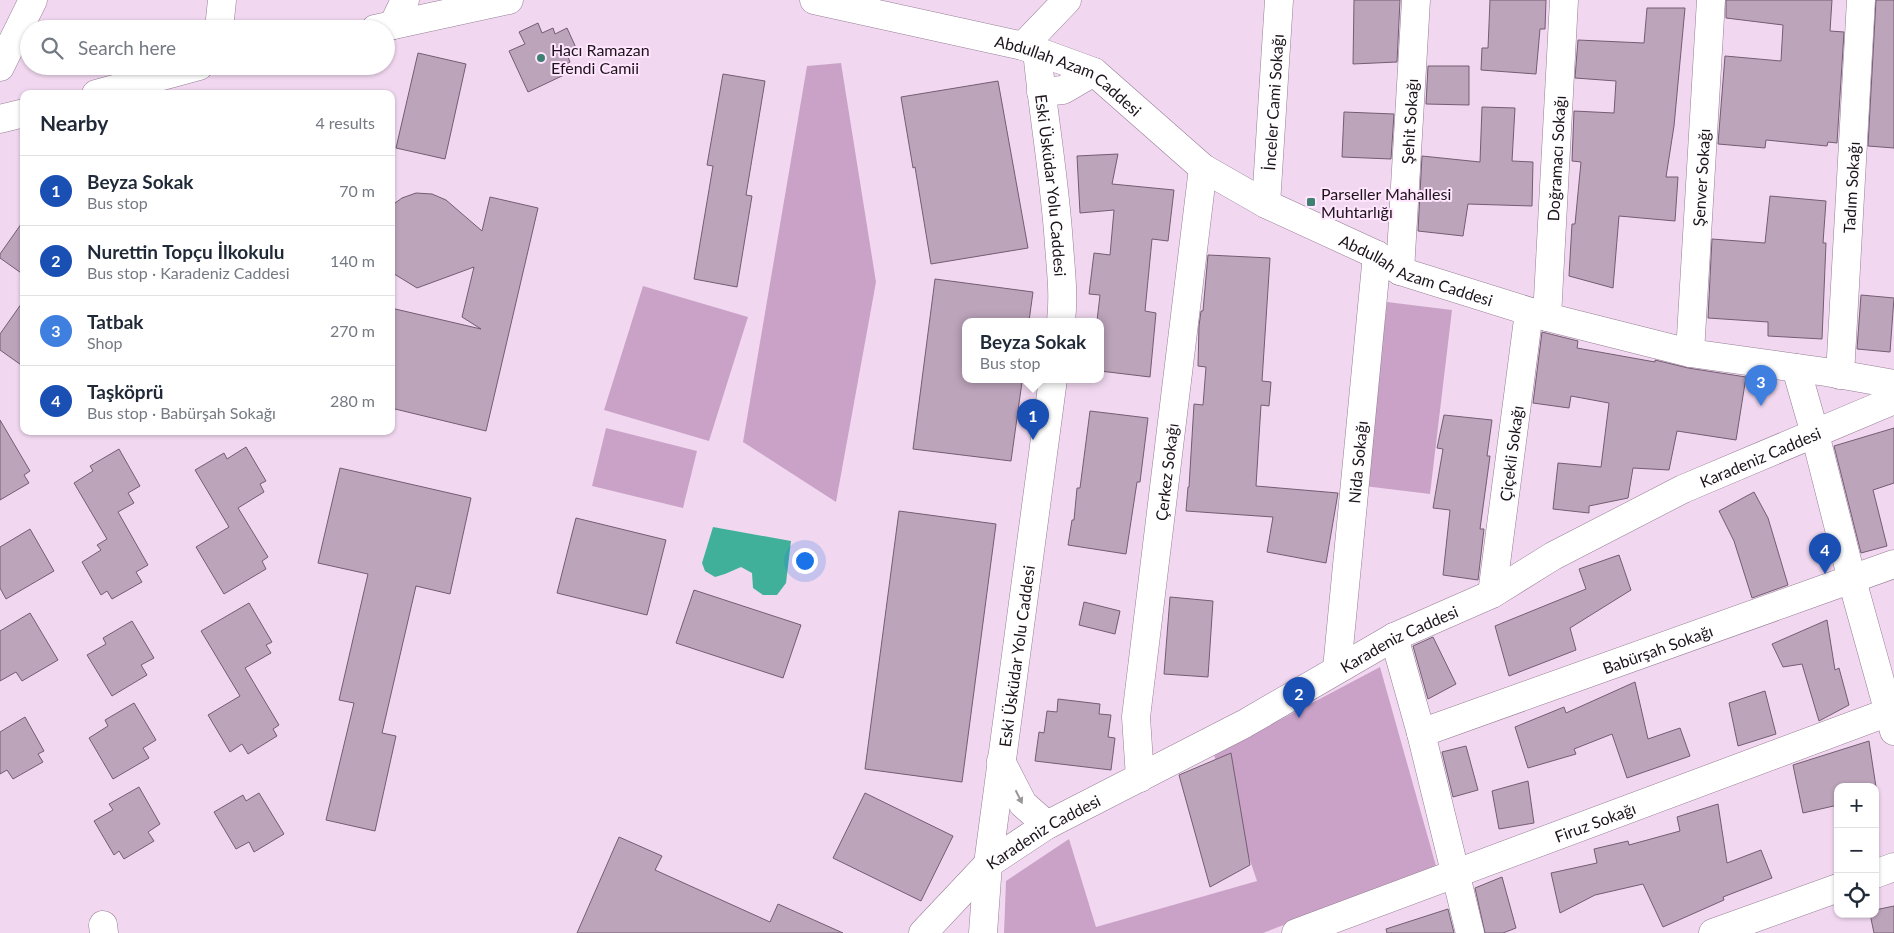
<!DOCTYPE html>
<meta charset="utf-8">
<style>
:root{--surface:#fff;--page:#f6f6f7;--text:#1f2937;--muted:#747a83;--line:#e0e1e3;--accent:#3e8173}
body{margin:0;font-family:Lato,sans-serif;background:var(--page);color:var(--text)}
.controls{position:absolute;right:15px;bottom:15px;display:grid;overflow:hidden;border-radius:10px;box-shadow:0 1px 4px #0004}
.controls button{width:45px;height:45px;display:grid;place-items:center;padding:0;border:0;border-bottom:1px solid var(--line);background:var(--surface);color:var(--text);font:25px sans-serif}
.you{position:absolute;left:804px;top:560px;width:18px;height:18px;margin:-12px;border:4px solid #fff;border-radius:50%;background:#1a73e8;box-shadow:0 0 0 8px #1a73e833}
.badge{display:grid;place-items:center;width:32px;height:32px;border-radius:50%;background:var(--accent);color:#fff;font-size:16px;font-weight:700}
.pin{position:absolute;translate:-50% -41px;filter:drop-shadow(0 1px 2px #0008)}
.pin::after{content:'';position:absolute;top:26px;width:18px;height:15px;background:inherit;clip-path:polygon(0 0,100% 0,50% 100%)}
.popup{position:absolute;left:962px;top:318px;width:142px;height:65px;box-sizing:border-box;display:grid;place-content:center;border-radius:10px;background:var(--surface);filter:drop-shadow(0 1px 4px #0005);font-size:16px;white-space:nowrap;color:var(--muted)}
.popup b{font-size:19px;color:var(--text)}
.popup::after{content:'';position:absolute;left:50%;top:100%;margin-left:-10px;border:10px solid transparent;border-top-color:var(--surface)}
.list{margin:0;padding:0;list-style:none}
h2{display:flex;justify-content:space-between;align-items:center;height:65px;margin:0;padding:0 20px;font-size:21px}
h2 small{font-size:16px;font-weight:400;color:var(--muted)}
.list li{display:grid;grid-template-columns:32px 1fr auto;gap:15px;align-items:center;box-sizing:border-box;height:70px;padding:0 20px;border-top:1px solid var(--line)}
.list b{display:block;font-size:19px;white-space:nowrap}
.list p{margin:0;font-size:16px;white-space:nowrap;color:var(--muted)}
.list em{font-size:16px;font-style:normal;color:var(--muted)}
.icon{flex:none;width:28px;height:28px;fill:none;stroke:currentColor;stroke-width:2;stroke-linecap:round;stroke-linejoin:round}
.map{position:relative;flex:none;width:1894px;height:933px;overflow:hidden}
.search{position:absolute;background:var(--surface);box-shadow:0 1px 4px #0004;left:20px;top:20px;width:375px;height:55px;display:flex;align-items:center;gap:12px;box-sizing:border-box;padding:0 18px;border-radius:28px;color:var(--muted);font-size:19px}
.panel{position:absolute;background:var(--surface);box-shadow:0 1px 4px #0004;left:20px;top:90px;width:375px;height:345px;border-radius:10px}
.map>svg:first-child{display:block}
.green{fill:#caa2c8}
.water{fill:#41b09b}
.building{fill:#bca4bb;stroke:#745d73}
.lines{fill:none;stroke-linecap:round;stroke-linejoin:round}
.minor-casing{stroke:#967e95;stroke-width:29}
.minor{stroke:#fff;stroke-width:28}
.oneway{fill:#999598}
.poi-dot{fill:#3e8173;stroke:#ffe5fd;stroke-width:2}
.labels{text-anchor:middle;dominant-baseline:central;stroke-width:4;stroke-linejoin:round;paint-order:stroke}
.poi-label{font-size:16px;fill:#1c131b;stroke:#ffe5fd;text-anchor:start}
.street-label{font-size:16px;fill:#1c131b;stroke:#ffe5fd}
</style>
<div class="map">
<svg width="1894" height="933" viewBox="0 0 1894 933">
<rect width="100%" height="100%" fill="#f1d8f0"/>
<!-- green -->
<path class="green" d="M841,63L876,282L836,502L743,442L807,66Z
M643,286L748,317L709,441L604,410Z
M1387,302L1452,310L1430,494L1364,486Z
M606,428L697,451L683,508L592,486Z
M1380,667L1436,866L1263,933H1004L1006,881L1069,839L1096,927L1257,881L1214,755Z"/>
<!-- water -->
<path class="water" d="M713,527L791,541L786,583L777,595H763L753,588L752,573L741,567L725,574L715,577L705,571L702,563Z"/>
<!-- building -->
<path class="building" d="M1354,0H1400L1397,62L1353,64Z
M1490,0H1546L1545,29H1540L1536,74L1481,70L1482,48H1488Z
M1726,0H1832L1830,31L1844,32L1837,143L1828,142L1827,146L1766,140L1765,148L1718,144L1725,56L1781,61L1783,25L1726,18Z
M1876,0H1894V148L1868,146Z
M1647,8H1685L1674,126L1666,177H1678L1675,221L1619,216L1613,288L1569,276L1572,224H1575L1581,162L1572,161L1574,111L1614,113L1616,81L1575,78L1578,40L1644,43Z
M538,23L542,33L553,28L555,34L567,28L577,50L567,54L570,62L560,67L564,75L528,92L509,51L525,44L519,32Z
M418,53L466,64L445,159L396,148Z
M1428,66H1469V105L1426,104Z
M723,74L765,81L746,195L752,196L737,287L694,279L713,166L707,165Z
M998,81L1028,248L931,264L915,167L913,168L901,97Z
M1482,107L1515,108L1512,161L1533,162L1532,206L1468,204L1463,236L1418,231L1422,156L1480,162Z
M1344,112L1394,114L1391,159L1342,157Z
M1118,154L1112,184L1174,190L1168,241L1152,239L1145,311L1156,313L1150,377L1100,371V321H1097L1100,295L1089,294L1094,253L1110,255L1114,210L1080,213L1077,156Z
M416,193L432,194L446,200L482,231L490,197L538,208L486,431L391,408V308L481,329L462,317L474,267L417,288L391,272V206L402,198Z
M1770,196L1826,201L1823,243H1826L1822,339L1768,336V322L1708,318L1712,239L1765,243Z
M24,220V275L0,258V254Z
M1208,255L1270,258L1262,381L1271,382L1269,406L1261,405L1256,486L1338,493L1326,563L1267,552L1273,517L1186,511L1188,487H1189L1194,404L1203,405L1206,367L1198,366L1199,326L1201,311H1203Z
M935,279L1033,292L1029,321H966V379H1001L1022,382L1011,461L913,449Z
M1861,295L1894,298L1890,352L1857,349Z
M24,300V367L0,350V334Z
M1542,332L1578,341L1577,348L1655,362V360L1688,368L1746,377L1736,440L1677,431L1669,470L1633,468L1628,498L1589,506V513L1553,509L1558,463L1601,467L1609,403L1571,396L1569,408L1533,403Z
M1090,411L1148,418L1140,482H1137L1126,554L1068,545L1072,520H1074L1077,488H1080Z
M1444,415L1492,420L1487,456H1490L1480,529H1484L1478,580L1443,575L1450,510L1433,508L1443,449L1437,448Z
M0,420L30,471L24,475L29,483L0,500Z
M1894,428V483L1873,490L1887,546L1861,553L1834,446Z
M246,447L266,481L260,484L264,492L238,508L268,557L262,561L266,569L224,594L196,547L229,527L195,470L224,453L227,459Z
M119,449L140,486L128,493L134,503L118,512L148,565L136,572L142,582L112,599L107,591L101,595L82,562L101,550L97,545L107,539L74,483L93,471L90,466Z
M340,468L471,498L450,594L416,586L382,733L396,736L375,831L326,820L354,703L339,700L368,574L318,563Z
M1754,492L1768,518L1788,585L1752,598L1734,541L1719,511Z
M899,511L996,524L962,782L865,769Z
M576,518L666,540L647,615L557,593Z
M30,529L54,571L6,599L0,588V547Z
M1619,555L1631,590L1570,628L1576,650L1509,676L1495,626L1586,589L1579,569Z
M694,590L801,625L783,678L676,643Z
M1170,597L1213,601L1208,677L1164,674Z
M1084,602L1120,611L1115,634L1079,625Z
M249,603L272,642L266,645L271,653L245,668L279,725L273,729L277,736L248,754L242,744L230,752L208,715L240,696L201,631Z
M30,613L58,660L22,681L16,672L0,681V631Z
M1827,620L1835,670L1839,668L1849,705L1819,721L1802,664L1783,667L1772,644Z
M132,621L154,658L141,665L147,675L112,696L87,655L106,644L103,638Z
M1433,637L1456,684L1428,699L1413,646Z
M1635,682L1648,739L1680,728L1690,756L1627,778L1612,734L1574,749L1576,754L1528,768L1515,727L1564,707L1566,713Z
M1765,691L1776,734L1738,746L1729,703Z
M1058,699L1100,704L1099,714L1111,715L1108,737L1115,738L1111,770L1035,761L1039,732L1044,733L1047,711L1057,712Z
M134,703L156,740L143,748L149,758L113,779L89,738L108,726L105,720Z
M25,717L44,751L38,754L43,762L13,779L7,770L0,774V732Z
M1869,741L1876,787H1838V805L1803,813L1793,765Z
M1466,746L1478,790L1453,797L1442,752Z
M1231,753L1250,865L1210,887L1179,775Z
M1528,781L1534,823L1499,829L1492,791Z
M139,787L160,824L148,832L154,841L124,859L119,851L114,855L94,821L113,810L109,804Z
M259,793L284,834L254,852L249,842L236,849L214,812L243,795L246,801Z
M865,793L953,836L921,901L833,858Z
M1718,804L1727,863L1761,850L1772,878L1723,897L1724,900L1663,927L1643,884L1595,895L1560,913L1551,873L1597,863L1594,849L1628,841L1629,845L1680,831L1677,817Z
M619,837L662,856L655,870L770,922L778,904L843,933H577Z
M1502,877L1516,928L1503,933H1485L1475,888Z
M1894,906V933H1874L1870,914H1875V910Z
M1448,909L1454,933H1387L1386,929Z"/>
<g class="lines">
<!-- minor casing -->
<g class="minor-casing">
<g id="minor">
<path id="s1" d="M814,0L1023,46L1094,72L1203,168L1266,204L1377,255L1400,271L1547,317L1690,353L1826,372L1894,384"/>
<path d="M393,25L405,0"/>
<path d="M219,29L222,0"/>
<path d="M375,29L509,0"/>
<path d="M1023,46L1067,0"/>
<path id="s2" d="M1037,50C1043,115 1055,180 1059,245C1061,271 1064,296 1061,321"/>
<path d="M0,67L33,0"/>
<path d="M1041,92L1063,90L1094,72"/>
<path d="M96,94L199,66"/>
<path d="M0,119L24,113"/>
<path id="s3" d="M1266,204L1279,0"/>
<path id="s4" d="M1400,271L1416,0"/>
<path id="s5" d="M1547,317L1564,0"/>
<path id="s6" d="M1690,353L1711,0"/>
<path d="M1796,368L1815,434L1852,580L1894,731"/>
<path id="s7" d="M1840,375L1861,0"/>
<path id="s8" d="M1492,594L1529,312"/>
<path d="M1394,637L1421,733L1470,933"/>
<path id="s9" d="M1337,669L1377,255"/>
<path id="s10" d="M1421,733L1894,564"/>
<path d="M1001,761L1023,804L1047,825"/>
<path id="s11" d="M1140,778L1136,717L1203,168"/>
<path d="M1875,874L1894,867"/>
<path d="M103,925L104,933"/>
<path id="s12" d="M923,933L988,864L1047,825L1244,724L1394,637L1492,594L1553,556L1683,489L1894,400"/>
<path id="s13" d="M983,933L988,864L1053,379"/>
<path id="s14" d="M1296,933L1894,710"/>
<path d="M1713,933L1838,888"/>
</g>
</g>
<!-- minor -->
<use href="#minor" class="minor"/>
</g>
<!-- one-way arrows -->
<defs><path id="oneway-solid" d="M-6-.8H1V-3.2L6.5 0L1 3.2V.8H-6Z" transform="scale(1.25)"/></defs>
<use class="oneway" href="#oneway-solid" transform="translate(1019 797) rotate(63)"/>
<!-- markers -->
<g class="poi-dot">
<circle cx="541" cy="58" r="5"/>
<rect x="1306" y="197" width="10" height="10" rx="2.5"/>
</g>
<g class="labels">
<!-- poi labels -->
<g class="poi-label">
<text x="551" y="49">Hacı Ramazan<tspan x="551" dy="18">Efendi Camii</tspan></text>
<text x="1321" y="193">Parseller Mahallesi<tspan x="1321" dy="18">Muhtarlığı</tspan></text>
</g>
<!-- street labels -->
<g class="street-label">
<text stroke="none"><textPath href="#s1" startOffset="268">Abdullah Azam Caddesi</textPath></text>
<text stroke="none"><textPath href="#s3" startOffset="102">İnceler Cami Sokağı</textPath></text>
<text stroke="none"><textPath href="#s4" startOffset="150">Şehit Sokağı</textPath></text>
<text stroke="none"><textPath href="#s5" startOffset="159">Doğramacı Sokağı</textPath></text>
<text stroke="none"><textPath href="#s6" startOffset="176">Şenver Sokağı</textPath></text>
<text stroke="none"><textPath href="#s2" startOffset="136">Eski Üsküdar Yolu Caddesi</textPath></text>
<text stroke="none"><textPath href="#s7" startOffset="188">Tadım Sokağı</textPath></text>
<text stroke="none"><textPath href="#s1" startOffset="672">Abdullah Azam Caddesi</textPath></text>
<text stroke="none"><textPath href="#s8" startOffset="142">Çiçekli Sokağı</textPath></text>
<text stroke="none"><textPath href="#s12" startOffset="969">Karadeniz Caddesi</textPath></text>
<text stroke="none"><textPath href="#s9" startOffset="208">Nida Sokağı</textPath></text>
<text stroke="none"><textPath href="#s11" startOffset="308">Çerkez Sokağı</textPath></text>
<text stroke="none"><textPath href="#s12" startOffset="564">Karadeniz Caddesi</textPath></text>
<text stroke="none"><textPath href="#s10" startOffset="251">Babürşah Sokağı</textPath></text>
<text stroke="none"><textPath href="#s13" startOffset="279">Eski Üsküdar Yolu Caddesi</textPath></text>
<text stroke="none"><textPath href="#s14" startOffset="319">Firuz Sokağı</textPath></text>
<text stroke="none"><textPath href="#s12" startOffset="159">Karadeniz Caddesi</textPath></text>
</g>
</g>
</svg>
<div class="controls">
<button>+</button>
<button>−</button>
<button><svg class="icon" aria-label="locate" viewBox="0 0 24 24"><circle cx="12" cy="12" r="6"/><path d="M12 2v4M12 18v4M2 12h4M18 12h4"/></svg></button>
</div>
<div class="you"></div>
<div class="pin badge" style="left:1033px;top:440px;background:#1a4fb4">1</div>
<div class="popup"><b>Beyza Sokak</b>Bus stop</div>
<div class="pin badge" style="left:1299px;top:718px;background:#1a4fb4">2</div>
<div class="pin badge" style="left:1761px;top:406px;background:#3f7fe0">3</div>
<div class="pin badge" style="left:1825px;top:574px;background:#1a4fb4">4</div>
<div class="search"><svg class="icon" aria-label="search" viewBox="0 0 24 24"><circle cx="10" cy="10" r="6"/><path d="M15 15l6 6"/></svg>Search here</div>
<section class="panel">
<h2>Nearby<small>4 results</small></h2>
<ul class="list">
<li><span class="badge" style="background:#1a4fb4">1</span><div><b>Beyza Sokak</b><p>Bus stop</p></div><em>70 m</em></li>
<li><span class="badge" style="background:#1a4fb4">2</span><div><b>Nurettin Topçu İlkokulu</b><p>Bus stop · Karadeniz Caddesi</p></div><em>140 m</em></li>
<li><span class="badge" style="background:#3f7fe0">3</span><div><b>Tatbak</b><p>Shop</p></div><em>270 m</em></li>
<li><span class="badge" style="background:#1a4fb4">4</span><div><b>Taşköprü</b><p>Bus stop · Babürşah Sokağı</p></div><em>280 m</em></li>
</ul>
</section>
</div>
